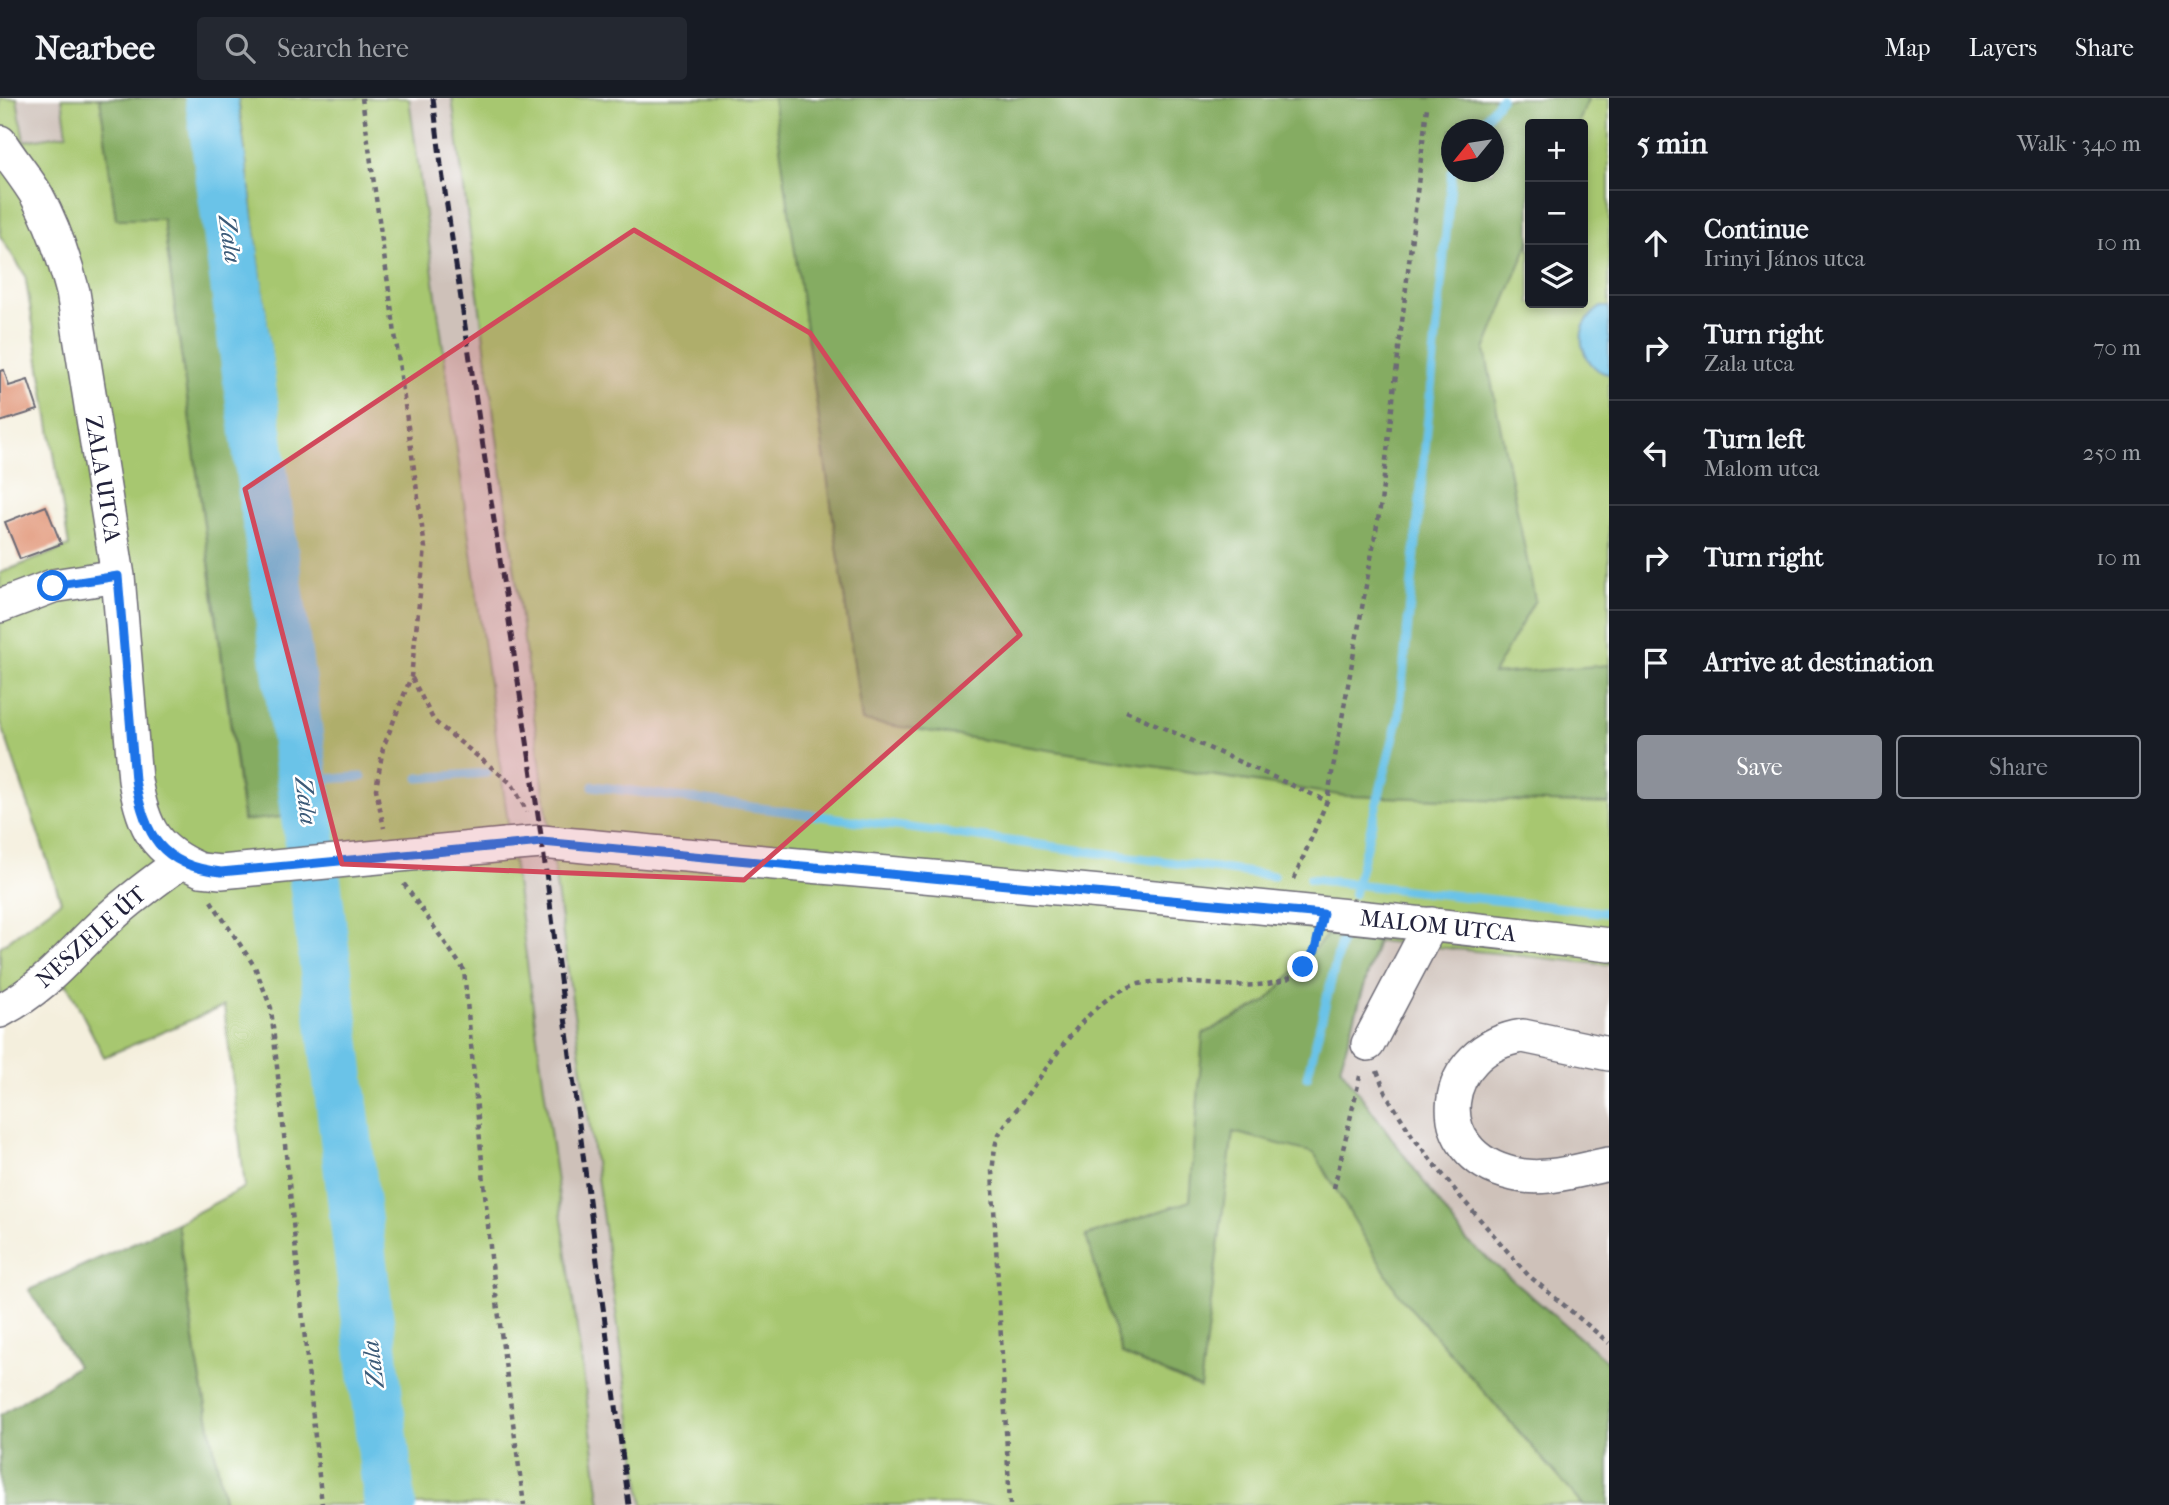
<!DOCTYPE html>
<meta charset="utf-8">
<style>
:root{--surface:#171b24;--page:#242831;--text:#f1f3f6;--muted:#9ea1a6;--line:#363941;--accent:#8c9099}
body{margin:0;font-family:"IM FELL French Canon",serif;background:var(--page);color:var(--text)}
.controls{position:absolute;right:21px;top:21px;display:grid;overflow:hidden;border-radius:7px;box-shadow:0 4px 10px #0003}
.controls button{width:63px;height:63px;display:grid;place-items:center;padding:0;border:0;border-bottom:2px solid var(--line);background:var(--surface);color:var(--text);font:35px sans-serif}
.compass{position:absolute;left:1441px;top:21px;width:63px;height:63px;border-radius:50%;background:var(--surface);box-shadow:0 4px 10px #0003;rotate:240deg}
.stop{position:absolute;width:21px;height:21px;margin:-16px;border:5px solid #1a73e8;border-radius:50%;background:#fff}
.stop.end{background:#1a73e8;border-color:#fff;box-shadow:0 2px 7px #0008}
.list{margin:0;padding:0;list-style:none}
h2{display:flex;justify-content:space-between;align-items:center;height:91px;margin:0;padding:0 28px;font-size:30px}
h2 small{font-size:23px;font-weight:400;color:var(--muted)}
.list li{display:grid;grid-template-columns:46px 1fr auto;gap:21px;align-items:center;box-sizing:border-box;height:105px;padding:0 28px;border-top:2px solid var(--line)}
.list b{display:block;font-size:26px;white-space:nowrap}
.list p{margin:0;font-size:23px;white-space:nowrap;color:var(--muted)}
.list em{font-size:23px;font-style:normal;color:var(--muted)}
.actions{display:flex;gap:14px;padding:21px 28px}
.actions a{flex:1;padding:16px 0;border:2px solid var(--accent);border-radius:7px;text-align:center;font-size:24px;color:var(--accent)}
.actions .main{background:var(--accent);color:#fff}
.icon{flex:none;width:38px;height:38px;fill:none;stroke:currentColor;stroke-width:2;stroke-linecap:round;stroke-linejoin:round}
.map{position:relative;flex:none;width:1609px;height:1407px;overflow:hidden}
header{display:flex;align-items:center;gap:42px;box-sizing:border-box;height:98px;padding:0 35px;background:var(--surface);border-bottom:2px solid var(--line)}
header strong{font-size:33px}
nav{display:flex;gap:38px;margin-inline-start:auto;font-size:24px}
.search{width:490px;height:63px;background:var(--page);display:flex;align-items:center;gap:18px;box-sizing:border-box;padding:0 24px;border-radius:7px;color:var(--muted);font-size:26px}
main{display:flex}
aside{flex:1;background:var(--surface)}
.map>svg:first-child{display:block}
.industrial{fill:#cec1b9}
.green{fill:#a7c770;stroke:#647456;stroke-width:2;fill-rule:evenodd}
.forest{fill:#85ac62;stroke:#54674e;stroke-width:2;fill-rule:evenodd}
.water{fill:#6ac3e8;stroke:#467292;stroke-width:2}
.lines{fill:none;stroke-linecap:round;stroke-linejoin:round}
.stream{stroke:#6ac3e8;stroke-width:9}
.river{stroke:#6ac3e8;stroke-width:52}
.building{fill:#e09272}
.minor-casing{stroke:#6c6a74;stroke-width:36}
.path{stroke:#6c6a74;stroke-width:4.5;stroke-dasharray:5 5;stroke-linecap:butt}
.minor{stroke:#fff;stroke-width:33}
.rail{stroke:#22223b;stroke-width:5;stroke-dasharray:10 5;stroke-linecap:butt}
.minor-bridge-casing{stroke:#6c6a74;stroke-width:36;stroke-linecap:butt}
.minor-bridge{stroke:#fff;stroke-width:33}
.route{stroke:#1a73e8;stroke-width:9}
.marked{fill:#d1495b;fill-opacity:0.2;stroke:#d1495b;stroke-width:5;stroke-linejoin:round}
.labels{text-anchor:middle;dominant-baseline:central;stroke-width:5;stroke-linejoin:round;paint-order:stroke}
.street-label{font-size:23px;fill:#22223b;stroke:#fff}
.water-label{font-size:24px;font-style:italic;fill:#3b5a78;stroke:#fff}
</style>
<header>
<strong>Nearbee</strong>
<div class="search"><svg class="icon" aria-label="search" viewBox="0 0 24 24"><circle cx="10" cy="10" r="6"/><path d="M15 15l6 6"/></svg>Search here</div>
<nav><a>Map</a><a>Layers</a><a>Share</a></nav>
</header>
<main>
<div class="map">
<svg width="1609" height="1407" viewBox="0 0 1609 1407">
<rect width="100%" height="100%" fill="#fff"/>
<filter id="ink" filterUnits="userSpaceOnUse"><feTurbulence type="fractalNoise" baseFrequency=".0143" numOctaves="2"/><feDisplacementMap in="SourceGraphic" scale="14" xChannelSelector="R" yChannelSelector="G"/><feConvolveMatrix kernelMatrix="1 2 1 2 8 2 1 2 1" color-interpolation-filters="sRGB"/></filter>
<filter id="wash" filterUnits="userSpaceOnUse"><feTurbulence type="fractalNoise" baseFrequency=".00686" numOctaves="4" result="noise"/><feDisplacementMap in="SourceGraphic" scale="28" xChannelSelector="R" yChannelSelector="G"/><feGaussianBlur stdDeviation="1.57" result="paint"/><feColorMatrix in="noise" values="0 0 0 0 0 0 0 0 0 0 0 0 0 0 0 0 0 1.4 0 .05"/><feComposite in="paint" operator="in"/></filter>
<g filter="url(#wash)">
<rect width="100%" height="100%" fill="#f4efdd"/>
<!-- industrial -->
<path class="industrial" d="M17,0H62L68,36L24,43Z
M409,0H452L562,830L643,1407H601Z
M1377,842L1609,867V1265L1466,1142L1340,969Z"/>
<!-- green -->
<path class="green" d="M0,0H17L24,43L67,36L62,0H100L116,121L163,120L243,722L329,713L238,0H409L601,1407H225L197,1262L177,1125L245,1089L224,908L104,959L67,886L4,914L0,904V849L61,803L0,622V475L69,448L25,177L0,138Z
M452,0H1609V867L1378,843L1340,969L1466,1142L1609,1265V1407H643L562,830ZM1530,26H1583V205H1530ZM1451,32H1493V74H1451Z"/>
<!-- forest -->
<path class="forest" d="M100,0H238L329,714L244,723L163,121H116Z
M773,0H1589L1578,26H1530V142L1485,252L1535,502L1493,576L1609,567V706L1345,698L862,623ZM1451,32H1493V74H1451Z
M1328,836L1377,842L1340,969L1466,1142L1609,1265V1407H1583L1399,1197L1314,1055L1233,1034L1200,1290L1122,1256L1086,1138L1190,1103L1203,936L1267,903Z
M177,1125L197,1262L225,1407H0V1317L77,1268L29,1192Z"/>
<!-- water -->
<path class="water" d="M1601,209H1609V276C1600,275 1595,271 1590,264C1575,243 1580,223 1601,209Z"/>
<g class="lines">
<!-- stream -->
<path class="stream" d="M1477,32L1501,0
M419,680L487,675
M303,682L362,679
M593,688L1274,778
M1310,781L1609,815
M1354,796L1399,618L1452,74
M1307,979L1341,844"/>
<!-- river -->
<path class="river" d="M211,0L303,682L390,1407"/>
</g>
<g id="blocks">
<!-- building -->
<path class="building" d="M4,272L9,288L28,282L38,312L0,324V273Z
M46,408L61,446L20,461L5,424Z"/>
</g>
</g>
<g filter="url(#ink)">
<use href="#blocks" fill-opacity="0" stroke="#6c6a74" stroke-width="2"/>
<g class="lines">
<!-- minor casing -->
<g class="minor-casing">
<path id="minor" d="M0,44C11,62 26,79 37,98C54,129 64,160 73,194L118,478L135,682C143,730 155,753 201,772
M0,508L53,488L118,478
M505,747L542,744C898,777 1255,804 1609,847
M0,913C40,892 61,867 92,836C119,809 150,786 181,764
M1368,946L1431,826
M1609,956L1523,938C1439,950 1425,1056 1513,1076C1544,1084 1578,1072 1609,1066"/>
</g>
<!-- path -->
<path class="path" d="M362,0L425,450L411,579L383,650L376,691L384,730
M412,580L434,623L512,686L527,714
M1126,613L1327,703
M1294,781L1327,703L1381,405L1427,9
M404,786L464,872L491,1159L524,1407
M211,803L255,869L271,910L322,1407
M1377,973L1386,996L1413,1039L1459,1097L1528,1177L1609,1245
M1334,1090L1361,974
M1010,1407L992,1073C994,1062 994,1046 999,1036C1007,1023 1018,1010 1027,997C1054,961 1086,906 1129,889C1178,868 1300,921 1317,844"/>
<!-- minor -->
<use href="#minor" class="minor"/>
<!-- rail -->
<path class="rail" d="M433,0L441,67L542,744L629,1407"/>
<!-- minor-bridge casing -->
<g class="minor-bridge-casing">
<path id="minor-bridge" d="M201,772L221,774L505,747"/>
</g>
<!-- minor-bridge -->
<use href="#minor-bridge" class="minor-bridge"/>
</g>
</g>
<g class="lines" filter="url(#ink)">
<!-- route -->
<path class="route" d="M53,488L118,478L135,682C144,736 161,768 221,774L542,744L1323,816L1315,852L1303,869"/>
</g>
<!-- marked area -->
<path class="marked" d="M634,132L810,235L1020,537L744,782L342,766L245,391Z"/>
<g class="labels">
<!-- street labels -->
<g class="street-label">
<text transform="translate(103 381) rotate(81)">ZALA UTCA</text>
<text transform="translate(1438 828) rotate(6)">MALOM UTCA</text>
<text transform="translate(91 839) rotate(-42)">NESZELE ÚT</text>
</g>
<!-- water labels -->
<g class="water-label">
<text transform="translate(230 141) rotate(82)">Zala</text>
<text transform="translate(306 703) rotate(83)">Zala</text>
<text transform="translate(373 1266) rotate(-97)">Zala</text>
</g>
</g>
</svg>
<div class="controls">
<button>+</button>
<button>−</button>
<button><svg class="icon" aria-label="layers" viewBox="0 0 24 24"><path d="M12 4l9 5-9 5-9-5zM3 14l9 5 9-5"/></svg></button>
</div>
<svg class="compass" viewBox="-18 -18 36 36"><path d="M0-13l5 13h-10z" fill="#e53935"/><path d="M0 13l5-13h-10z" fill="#9ea1a6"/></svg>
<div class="stop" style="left:53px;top:488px"></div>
<div class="stop end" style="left:1303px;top:869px"></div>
</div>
<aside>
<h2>5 min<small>Walk · 340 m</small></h2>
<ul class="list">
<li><svg class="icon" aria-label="ahead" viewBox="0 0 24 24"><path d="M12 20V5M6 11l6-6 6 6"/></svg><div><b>Continue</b><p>Irinyi János utca</p></div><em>10 m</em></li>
<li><svg class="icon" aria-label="right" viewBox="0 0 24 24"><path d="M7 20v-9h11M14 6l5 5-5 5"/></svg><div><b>Turn right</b><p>Zala utca</p></div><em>70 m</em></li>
<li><svg class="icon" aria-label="left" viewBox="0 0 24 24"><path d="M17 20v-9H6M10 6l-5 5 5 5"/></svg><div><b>Turn left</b><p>Malom utca</p></div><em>250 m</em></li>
<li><svg class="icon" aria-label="right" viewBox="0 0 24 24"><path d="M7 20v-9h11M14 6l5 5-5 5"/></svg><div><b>Turn right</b></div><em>10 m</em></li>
<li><svg class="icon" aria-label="arrive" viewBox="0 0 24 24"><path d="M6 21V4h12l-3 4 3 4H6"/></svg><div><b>Arrive at destination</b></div></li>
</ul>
<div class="actions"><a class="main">Save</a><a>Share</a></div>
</aside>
</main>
